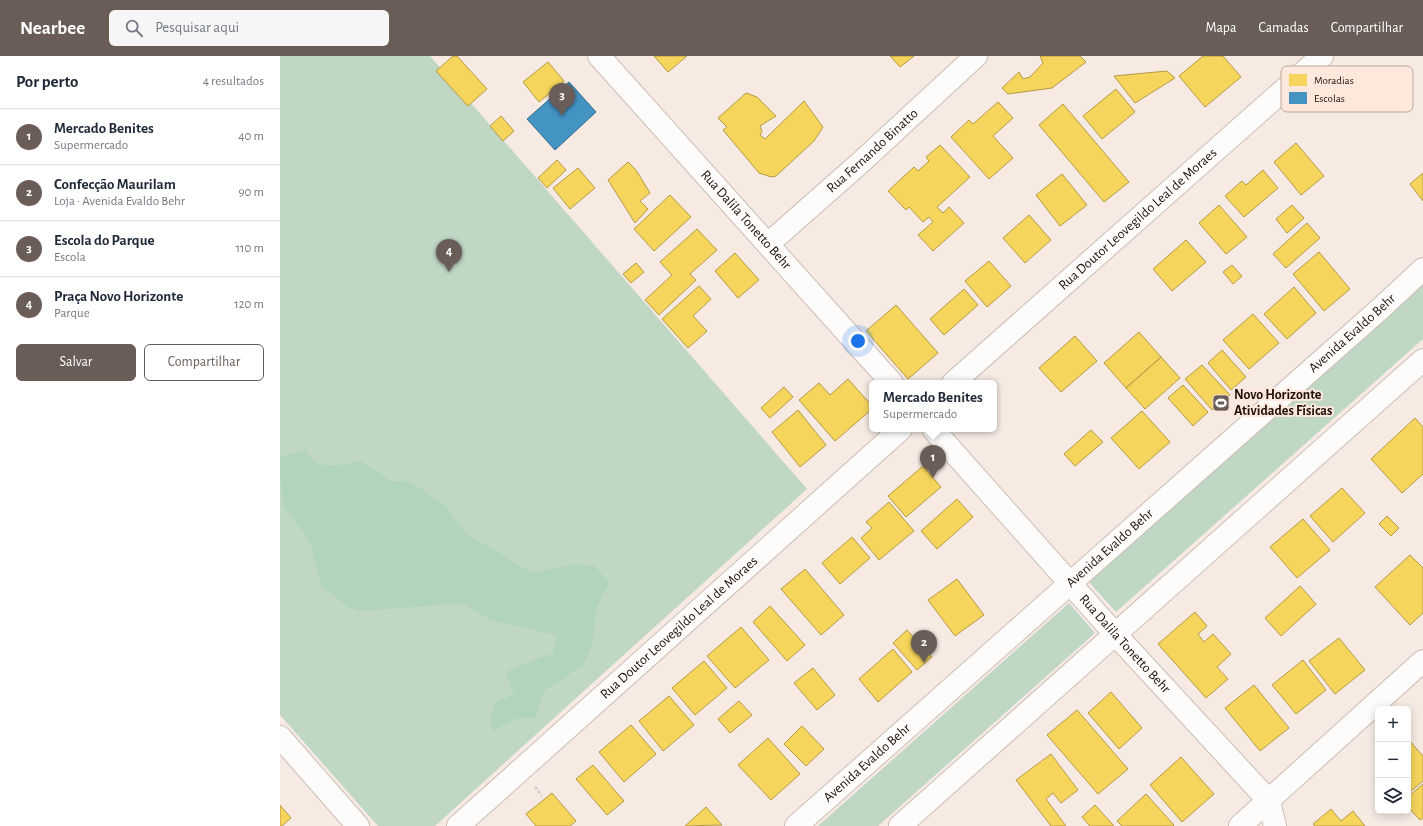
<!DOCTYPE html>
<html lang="pt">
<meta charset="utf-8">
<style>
:root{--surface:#fff;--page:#f6f6f7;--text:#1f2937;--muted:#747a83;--line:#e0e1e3;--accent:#6a5d57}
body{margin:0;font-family:"Alegreya Sans",sans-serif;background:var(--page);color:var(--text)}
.controls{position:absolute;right:12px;bottom:12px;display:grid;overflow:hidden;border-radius:6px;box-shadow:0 2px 10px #0003}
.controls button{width:36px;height:36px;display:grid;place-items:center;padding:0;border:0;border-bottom:1px solid var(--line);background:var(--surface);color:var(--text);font:20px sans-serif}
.you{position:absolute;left:578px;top:285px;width:14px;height:14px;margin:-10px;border:3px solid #fff;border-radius:50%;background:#1a73e8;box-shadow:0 0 0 6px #1a73e833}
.badge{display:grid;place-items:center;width:26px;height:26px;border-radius:50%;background:var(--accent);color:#fff;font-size:13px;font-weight:700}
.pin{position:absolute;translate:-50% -33px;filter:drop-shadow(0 1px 2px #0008)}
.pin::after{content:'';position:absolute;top:21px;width:14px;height:12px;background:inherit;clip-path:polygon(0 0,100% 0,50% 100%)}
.popup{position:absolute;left:589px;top:324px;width:128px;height:52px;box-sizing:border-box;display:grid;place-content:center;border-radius:6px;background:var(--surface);filter:drop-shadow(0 1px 3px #0005);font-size:13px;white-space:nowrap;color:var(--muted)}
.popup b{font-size:15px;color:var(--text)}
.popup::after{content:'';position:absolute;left:50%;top:100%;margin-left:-8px;border:8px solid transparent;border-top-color:var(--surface)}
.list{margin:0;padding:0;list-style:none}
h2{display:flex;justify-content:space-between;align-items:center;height:52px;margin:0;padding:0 16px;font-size:17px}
h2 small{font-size:13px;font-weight:400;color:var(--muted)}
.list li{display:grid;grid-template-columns:26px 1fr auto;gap:12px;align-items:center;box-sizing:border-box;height:56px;padding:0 16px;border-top:1px solid var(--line)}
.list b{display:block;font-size:15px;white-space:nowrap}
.list p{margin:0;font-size:13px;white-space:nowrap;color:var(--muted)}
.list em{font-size:13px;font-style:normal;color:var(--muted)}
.actions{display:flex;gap:8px;padding:12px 16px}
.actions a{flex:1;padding:9px 0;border:1px solid var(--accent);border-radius:6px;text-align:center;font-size:14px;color:var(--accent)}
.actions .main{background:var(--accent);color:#fff}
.icon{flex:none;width:22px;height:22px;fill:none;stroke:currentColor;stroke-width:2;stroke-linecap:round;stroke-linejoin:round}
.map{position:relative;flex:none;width:1143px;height:770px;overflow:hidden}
header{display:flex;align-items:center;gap:24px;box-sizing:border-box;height:56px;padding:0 20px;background:var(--accent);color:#fff}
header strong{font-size:19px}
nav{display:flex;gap:22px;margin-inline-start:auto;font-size:14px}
.search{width:280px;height:36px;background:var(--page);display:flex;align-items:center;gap:10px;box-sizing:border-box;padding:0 14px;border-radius:6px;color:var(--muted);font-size:15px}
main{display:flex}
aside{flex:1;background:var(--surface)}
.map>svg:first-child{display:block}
.green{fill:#c0d7c4}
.forest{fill:#b1d4bb}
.homes{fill:#f6d55c;stroke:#b59a44}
.schools{fill:#4393c3;stroke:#386c8c}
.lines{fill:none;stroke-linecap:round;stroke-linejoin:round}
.street-casing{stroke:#cabeb7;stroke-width:24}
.secondary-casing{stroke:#cabeb7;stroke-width:24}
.path{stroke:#d0cbc9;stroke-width:2.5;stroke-dasharray:3 2;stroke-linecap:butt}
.street{stroke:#fefcfb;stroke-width:22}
.secondary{stroke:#fefcfb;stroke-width:22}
.labels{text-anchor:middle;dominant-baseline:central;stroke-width:4;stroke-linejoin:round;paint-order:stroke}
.street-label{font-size:14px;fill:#1e110b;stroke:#fee7db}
.poi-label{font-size:14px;font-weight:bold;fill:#1e110b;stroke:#fee7db;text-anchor:start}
.key{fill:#fee7db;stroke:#bba79d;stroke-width:1}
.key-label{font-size:11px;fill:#1e110b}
</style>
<header>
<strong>Nearbee</strong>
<div class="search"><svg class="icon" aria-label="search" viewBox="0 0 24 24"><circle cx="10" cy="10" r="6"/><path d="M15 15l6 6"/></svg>Pesquisar aqui</div>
<nav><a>Mapa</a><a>Camadas</a><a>Compartilhar</a></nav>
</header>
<main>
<aside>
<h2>Por perto<small>4 resultados</small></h2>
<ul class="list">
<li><span class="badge">1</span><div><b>Mercado Benites</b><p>Supermercado</p></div><em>40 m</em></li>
<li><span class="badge">2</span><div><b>Confecção Maurilam</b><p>Loja · Avenida Evaldo Behr</p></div><em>90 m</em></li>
<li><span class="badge">3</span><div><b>Escola do Parque</b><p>Escola</p></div><em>110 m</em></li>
<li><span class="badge">4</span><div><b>Praça Novo Horizonte</b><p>Parque</p></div><em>120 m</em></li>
</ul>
<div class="actions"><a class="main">Salvar</a><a>Compartilhar</a></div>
</aside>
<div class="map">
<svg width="1143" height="770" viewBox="0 0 1143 770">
<rect width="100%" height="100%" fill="#f6eae3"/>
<!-- green -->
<path class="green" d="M0,0H150L527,433L155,770H98L0,659Z
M1143,228V283L836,556L809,526Z
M789,547L815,577L598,770H538Z"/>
<!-- forest -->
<path class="forest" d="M25,393C38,418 57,409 81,405L112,426L130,425L163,448L187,478L252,517L297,508L315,510L329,527L317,550L312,591L303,609L264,635L255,662H237L213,675L209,664L215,647L234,638L225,616L273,597L276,579L210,564L184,547L80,555L67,550L42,531L30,485L4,451L0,416V402Z"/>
<!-- homes -->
<path class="homes" d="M173,0H177L207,33L188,50L156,15Z
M374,0H407L388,16Z
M610,0H634L620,11Z
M760,0H800L806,6L772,32L728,38L722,32L739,16L743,23L750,21L763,7Z
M923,0H943L961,21L925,51L899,20Z
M268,6L284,25L259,46L243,26Z
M887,15L895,22L855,47L834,20Z
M836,33L855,56L822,83L803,60Z
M466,37L477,41L496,60L480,70L482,75L480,79L485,83L524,45L543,71L534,85L496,120L491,121L479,117L443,74L447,71L438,62Z
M718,46L733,62L713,80L733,102L709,123L671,81L689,64L693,68Z
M783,48L849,126L824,146L759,69Z
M221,60L234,75L223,85L210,70Z
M1016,87L1044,120L1021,139L994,106Z
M660,89L690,121L657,151L663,157L669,151L684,167L653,195L638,179L653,166L649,161L643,166L629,151L626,154L608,135L634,111L638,115L649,105L646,101Z
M277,104L286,114L267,132L258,122Z
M348,106L356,114L370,137L360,145L368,153L355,167L328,124Z
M298,112L315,132L290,153L273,132Z
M983,114L998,132L964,161L945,140L962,125L966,129Z
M1143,117V145L1130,128Z
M782,118L807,149L780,170L756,139Z
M390,139L411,161L374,195L354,173Z
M939,149L967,181L946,198L919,167Z
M1012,149L1024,162L1007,177L996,163Z
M749,159L771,184L745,207L723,182Z
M1027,167L1040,182L1006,212L993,198Z
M417,173L437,194L410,218L416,224L379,259L365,244L392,219L380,206Z
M906,184L926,206L892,235L873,213Z
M1039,196L1070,233L1044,255L1013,218Z
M455,197L479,224L458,242L435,215Z
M709,205L731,230L707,251L685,225Z
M356,207L364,216L351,227L343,218Z
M952,209L962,220L953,228L943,216Z
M419,230L431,243L413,260L427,275L408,292L382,263Z
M1014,231L1036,257L1007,283L984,258Z
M684,233L698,249L664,279L650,263Z
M616,249L658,297L628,323L586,275Z
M973,258L999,287L969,313L943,284Z
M859,276L881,301L846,332L824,307Z
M795,280L817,305L781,336L759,312Z
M942,294L966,321L951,334L928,307Z
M881,301L900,322L865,353L846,332Z
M922,309L950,339L932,354L905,323Z
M568,323L592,350V353L555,385L519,344L539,327L550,339Z
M903,329L928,356L913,370L888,342Z
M504,331L513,341L490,362L481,352Z
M518,354L546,389L520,411L492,376Z
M862,355L890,386L859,413L831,382Z
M1135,362L1143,371V418L1122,437L1091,403Z
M811,374L823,386L795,410L784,398Z
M643,410L661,431L626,461L608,440Z
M1062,432L1085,457L1053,486L1030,460Z
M677,443L693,461L657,493L641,475Z
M609,446L634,475L599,504L581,482L592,472L586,466Z
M1107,460L1119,472L1111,480L1099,468Z
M1023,463L1050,494L1017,522L990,491Z
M572,481L590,502L560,528L542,507Z
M1130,499L1143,512V557L1130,569L1095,531Z
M525,513L564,559L541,579L501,533Z
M677,523L704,559L675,580L648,544Z
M1020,530L1036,548L1001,580L985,562Z
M490,550L525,589L507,605L473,566Z
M915,556L927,570L918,578L924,586L933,578L951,598L937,611L948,623L926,642L878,588Z
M461,571L489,604L455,632L427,600Z
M627,574L652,601L637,614L613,587Z
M1059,582L1085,614L1055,638L1029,605Z
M613,593L632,616L598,646L579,623Z
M1023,604L1046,634L1016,658L992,629Z
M424,605L447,632L415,659L392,632Z
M533,612L555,639L537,654L514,627Z
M974,629L1009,672L980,695L945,652Z
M831,636L862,672L839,693L808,657Z
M389,640L414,669L383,695L359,665Z
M459,645L472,659L450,677L438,663Z
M797,654L848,713L818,738L767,679Z
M351,669L376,698L344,726L319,696Z
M522,670L544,693L526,710L504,688Z
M488,682L520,718L491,744L458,709Z
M1128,683L1143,700V725L1130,736L1128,733Z
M771,698L798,734L781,747L773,737L766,743L786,770H771L736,724Z
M901,701L934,738L902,766L870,729Z
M313,709L344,745L327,759L296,723Z
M1143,728V762L1140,764L1128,751V741Z
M272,737L296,765L290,770H256L246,758Z
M866,738L894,769L893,770H842L837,765Z
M0,749L11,762L2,770H0Z
M815,749L834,770H810L802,761Z
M426,751L442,769L405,770Z
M1051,753L1061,765L1073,755L1085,770H1035L1033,768Z"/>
<!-- schools -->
<path class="schools" d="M289,26L316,56L275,94L247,63Z"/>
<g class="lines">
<!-- street casing -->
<g class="street-casing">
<g id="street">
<path id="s1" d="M319,0L612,327"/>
<path id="s2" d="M488,188L580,107L696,0"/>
<path id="s3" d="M673,327L1042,0"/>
<path id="s4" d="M653,373L835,578L989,745L995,770"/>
<path d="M0,681L78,770"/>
<path id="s5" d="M178,770L621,373"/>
<path d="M960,770L1143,605"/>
</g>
</g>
<!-- secondary casing -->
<g class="secondary-casing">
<g id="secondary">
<path id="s6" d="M516,770L1100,253L1143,213"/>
<path d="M620,770L1143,304"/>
</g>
</g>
<!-- path -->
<path class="path" d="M255,731L262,740"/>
<!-- street -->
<use href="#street" class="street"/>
<!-- secondary -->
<use href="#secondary" class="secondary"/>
</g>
<!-- icons -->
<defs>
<g id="stadium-square" transform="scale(0.9)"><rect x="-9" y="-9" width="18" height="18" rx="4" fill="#6a5d57" stroke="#fee7db"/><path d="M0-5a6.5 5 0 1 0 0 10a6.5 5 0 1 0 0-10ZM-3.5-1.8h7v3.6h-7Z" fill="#fff"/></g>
</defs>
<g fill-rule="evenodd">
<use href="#stadium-square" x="941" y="347"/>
</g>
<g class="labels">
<!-- street labels -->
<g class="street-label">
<text stroke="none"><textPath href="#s2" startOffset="140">Rua Fernando Binatto</textPath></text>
<text stroke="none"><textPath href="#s1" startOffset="220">Rua Dalila Tonetto Behr</textPath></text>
<text stroke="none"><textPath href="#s3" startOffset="247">Rua Doutor Leovegildo Leal de Moraes</textPath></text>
<text stroke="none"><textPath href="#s6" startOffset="743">Avenida Evaldo Behr</textPath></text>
<text stroke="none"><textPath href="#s6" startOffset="419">Avenida Evaldo Behr</textPath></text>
<text stroke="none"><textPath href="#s5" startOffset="297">Rua Doutor Leovegildo Leal de Moraes</textPath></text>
<text stroke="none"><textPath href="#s4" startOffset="288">Rua Dalila Tonetto Behr</textPath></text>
<text stroke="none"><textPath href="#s6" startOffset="95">Avenida Evaldo Behr</textPath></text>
</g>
<!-- poi labels -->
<g class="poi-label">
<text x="954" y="339">Novo Horizonte<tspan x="954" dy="16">Atividades Físicas</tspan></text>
</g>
</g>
<!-- legend -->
<rect x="1001" y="10" width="132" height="46" rx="6" class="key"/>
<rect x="1009" y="18" width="18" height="12" fill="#f6d55c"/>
<rect x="1009" y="36" width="18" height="12" fill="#4393c3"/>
<g class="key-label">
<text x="1034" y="28">Moradias</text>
<text x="1034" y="46">Escolas</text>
</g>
</svg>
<div class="controls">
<button>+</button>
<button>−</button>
<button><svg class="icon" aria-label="layers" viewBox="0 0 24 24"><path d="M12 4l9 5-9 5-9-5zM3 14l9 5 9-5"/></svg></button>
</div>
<div class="you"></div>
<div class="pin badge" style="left:653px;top:422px">1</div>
<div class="popup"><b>Mercado Benites</b>Supermercado</div>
<div class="pin badge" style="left:644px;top:607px">2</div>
<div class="pin badge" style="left:282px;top:60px">3</div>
<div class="pin badge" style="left:169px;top:216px">4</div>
</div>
</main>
